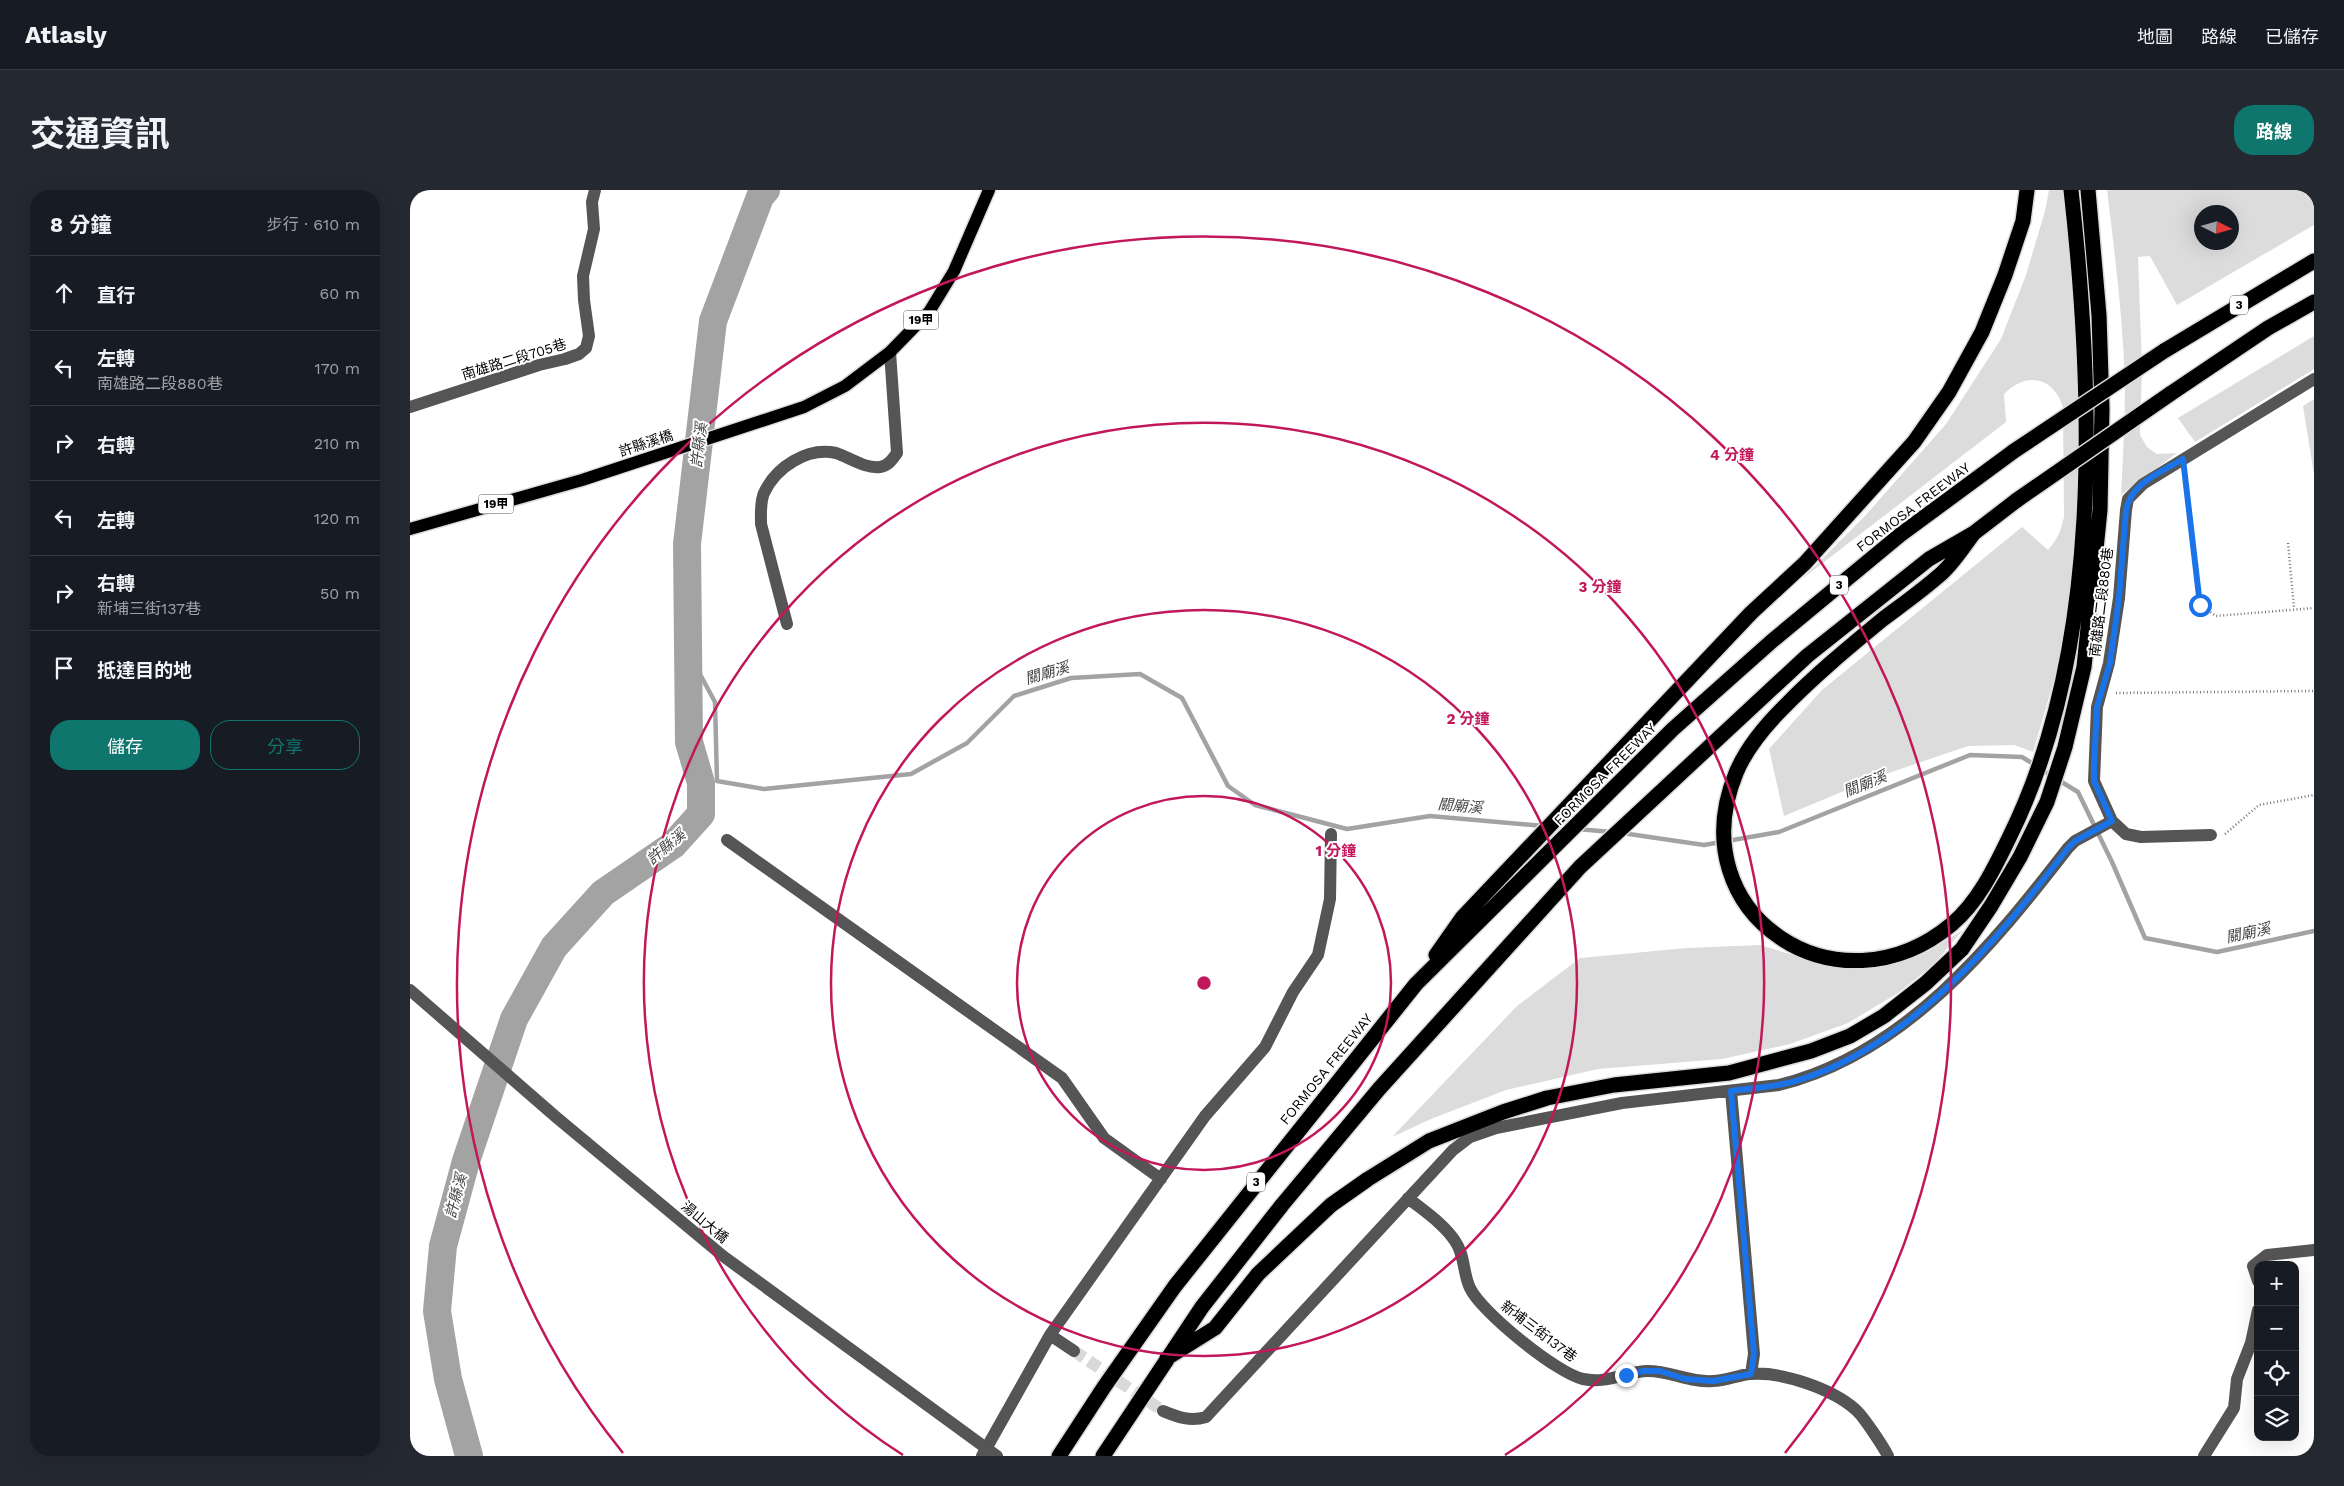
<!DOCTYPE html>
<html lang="zh-TW">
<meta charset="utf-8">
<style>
:root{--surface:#171b24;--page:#242831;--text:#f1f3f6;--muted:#9ea1a6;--line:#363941;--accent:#0f766e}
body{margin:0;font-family:"Work Sans","Noto Sans TC",sans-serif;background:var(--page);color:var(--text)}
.controls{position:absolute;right:15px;bottom:15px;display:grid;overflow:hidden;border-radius:10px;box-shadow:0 5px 20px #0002}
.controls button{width:45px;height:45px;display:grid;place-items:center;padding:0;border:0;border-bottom:1px solid var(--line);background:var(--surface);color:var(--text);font:25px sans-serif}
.compass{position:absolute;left:1784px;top:15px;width:45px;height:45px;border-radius:50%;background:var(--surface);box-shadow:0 5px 20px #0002;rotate:95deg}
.stop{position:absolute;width:15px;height:15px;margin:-11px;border:4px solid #1a73e8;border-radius:50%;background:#fff}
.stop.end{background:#1a73e8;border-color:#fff;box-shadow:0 1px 5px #0008}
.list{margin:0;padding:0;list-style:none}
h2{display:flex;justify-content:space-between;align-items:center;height:65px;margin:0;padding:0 20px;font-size:21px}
h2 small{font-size:16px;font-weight:400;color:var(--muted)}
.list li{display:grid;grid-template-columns:32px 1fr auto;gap:15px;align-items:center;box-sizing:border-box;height:75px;padding:0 20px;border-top:1px solid var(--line)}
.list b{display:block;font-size:19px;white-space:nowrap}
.list p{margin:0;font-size:16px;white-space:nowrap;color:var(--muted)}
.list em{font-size:16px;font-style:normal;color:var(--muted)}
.actions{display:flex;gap:10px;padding:15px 20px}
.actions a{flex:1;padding:11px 0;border:1px solid var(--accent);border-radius:20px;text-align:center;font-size:18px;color:var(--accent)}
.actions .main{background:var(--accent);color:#fff}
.icon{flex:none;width:28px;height:28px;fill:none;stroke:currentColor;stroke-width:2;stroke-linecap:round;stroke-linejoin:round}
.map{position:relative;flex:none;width:1904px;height:1266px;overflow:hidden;border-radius:20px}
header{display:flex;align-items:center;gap:30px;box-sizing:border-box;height:70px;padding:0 25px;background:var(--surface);border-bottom:1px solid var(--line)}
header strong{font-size:24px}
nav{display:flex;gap:28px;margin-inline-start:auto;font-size:18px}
.intro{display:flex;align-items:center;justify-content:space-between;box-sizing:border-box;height:120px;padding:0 30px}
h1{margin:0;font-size:35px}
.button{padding:12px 22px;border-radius:20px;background:var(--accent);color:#fff;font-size:18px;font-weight:700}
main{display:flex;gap:30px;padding:0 30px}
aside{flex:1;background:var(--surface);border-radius:20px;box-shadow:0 5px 20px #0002}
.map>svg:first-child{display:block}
.green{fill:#dcdcdc;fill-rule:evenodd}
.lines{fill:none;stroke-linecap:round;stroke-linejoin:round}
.stream{stroke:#a3a3a3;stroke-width:4.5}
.river{stroke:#a3a3a3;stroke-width:28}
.minor-tunnel{stroke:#d9d9d9;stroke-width:12;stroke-dasharray:12 6;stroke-linecap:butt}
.major-casing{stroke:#dbdbdb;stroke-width:15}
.highway-casing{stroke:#dbdbdb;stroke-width:18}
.path{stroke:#777;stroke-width:2.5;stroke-dasharray:1 2.5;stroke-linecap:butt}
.minor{stroke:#555;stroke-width:12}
.major{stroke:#000;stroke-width:12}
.highway{stroke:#000;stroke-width:15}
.highway-bridge-casing{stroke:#dbdbdb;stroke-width:18;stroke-linecap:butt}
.minor-bridge{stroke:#555;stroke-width:12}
.highway-bridge{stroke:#000;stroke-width:15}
.route{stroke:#1a73e8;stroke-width:6}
.ring{fill:none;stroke:#c2185b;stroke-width:2.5}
.labels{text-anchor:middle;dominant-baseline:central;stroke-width:4;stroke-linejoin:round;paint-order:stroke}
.shield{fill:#fff;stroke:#4c4c4c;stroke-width:1}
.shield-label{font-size:12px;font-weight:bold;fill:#000}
.street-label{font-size:14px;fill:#000;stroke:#fff}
.water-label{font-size:15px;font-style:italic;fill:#444;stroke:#fff}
.centre{fill:#c2185b;stroke:#fff;stroke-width:2.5}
.ring-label{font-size:15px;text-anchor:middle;font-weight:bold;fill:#c2185b;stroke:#fff;stroke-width:4;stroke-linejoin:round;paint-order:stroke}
</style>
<header>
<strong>Atlasly</strong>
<nav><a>地圖</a><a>路線</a><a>已儲存</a></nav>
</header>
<div class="intro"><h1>交通資訊</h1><a class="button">路線</a></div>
<main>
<aside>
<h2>8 分鐘<small>步行 · 610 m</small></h2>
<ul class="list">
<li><svg class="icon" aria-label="ahead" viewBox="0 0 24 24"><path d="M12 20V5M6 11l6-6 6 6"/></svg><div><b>直行</b></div><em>60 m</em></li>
<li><svg class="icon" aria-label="left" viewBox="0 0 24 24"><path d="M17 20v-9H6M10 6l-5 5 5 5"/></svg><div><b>左轉</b><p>南雄路二段880巷</p></div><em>170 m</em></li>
<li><svg class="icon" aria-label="right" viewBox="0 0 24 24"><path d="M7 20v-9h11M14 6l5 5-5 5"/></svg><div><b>右轉</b></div><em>210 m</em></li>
<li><svg class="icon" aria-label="left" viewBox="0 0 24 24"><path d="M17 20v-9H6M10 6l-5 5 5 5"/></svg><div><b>左轉</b></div><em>120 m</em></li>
<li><svg class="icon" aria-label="right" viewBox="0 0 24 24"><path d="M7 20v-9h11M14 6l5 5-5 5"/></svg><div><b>右轉</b><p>新埔三街137巷</p></div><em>50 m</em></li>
<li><svg class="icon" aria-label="arrive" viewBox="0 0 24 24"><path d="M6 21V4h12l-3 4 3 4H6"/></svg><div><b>抵達目的地</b></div></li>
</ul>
<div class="actions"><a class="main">儲存</a><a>分享</a></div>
</aside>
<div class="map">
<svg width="1904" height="1266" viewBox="0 0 1904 1266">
<rect width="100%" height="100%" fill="#fff"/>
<!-- green -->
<path class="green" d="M1639,0H1656L1666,145L1669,302L1658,418L1648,476L1623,562L1604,555L1558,556L1470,586L1374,626L1359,559L1412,500L1612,337L1638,360C1647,350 1651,341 1654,327L1653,217C1643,186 1616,182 1594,204L1596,232L1392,389L1455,326L1536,234L1591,149L1616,85L1635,21Z
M1697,0H1904V35L1767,115L1740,66L1728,67L1732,178L1730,245L1737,257L1747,264L1767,263L1711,305C1713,268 1715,231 1715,194C1713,129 1705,65 1697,0ZM1792,22H1822V52H1792Z
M1904,146V179L1785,252L1768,228Z
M1904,209V285L1893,216Z
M1553,740L1523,775L1488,803L1438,833L1380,854L1312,869L1188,879L1096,900L1021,929L982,947L1107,816L1170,768L1277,758L1350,755L1416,775L1451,777L1487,773L1519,761Z"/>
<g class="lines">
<!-- stream -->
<path class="stream" d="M278,462L305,512L307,591L354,599L501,584L557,553L604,506L661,488L730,484L772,508L818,596L845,615L937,639L1020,626L1134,636
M1632,580L1668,602L1702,672L1735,748L1807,762L1904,741
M1167,639L1202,642
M1212,643L1294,655L1369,642L1560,565L1612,567L1625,575"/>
<!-- river -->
<path class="river" d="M59,1266L38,1189L27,1121L33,1056L56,971L104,829L144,757L193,703L263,655L291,624V593L279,552L277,354L303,131L350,7L356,0"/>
<!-- minor-tunnel -->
<path class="minor-tunnel" d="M664,1161L753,1221"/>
<!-- major casing -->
<g class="major-casing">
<path id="major" d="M0,339L172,290L394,217L435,196L480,162L519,122L544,81L579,0"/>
</g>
<!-- highway casing -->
<g class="highway-casing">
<path id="highway" d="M1754,161L1904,71
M1760,204L1858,138L1904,112
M1564,343C1554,356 1544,372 1532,383C1513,400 1493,414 1473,429C1439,457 1404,486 1373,518C1355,536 1336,559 1326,583C1268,725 1429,829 1542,734C1568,712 1584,679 1599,648C1693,459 1684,206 1661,0
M1026,765L1052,728L1341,423L1395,373L1504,252L1539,202L1572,142L1595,85L1613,31L1617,0
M757,1168L805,1138L848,1084L921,1015L958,989L1019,951L1093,922L1137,908L1204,895L1319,883L1401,861L1440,846L1474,826L1516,793L1552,759L1581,716L1610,667L1637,612L1655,557L1674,477L1690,320L1692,219L1689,125L1678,0
M649,1266L694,1197L765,1096L1006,794L1263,539L1362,451L1490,345L1604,261
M693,1266L792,1117L872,1015L969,899L1170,677L1397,466L1519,369L1564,343L1607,310"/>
</g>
<!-- path -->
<path class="path" d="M1775,285L1790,415L1806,426L1904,418
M1878,353L1884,418
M1706,503L1904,501
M1815,644L1849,615L1904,605"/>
<!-- minor -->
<path class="minor" d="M0,217L129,175L155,169L169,164L176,158L179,146L174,110L173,86L184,39L182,12L185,0
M377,434L351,334C351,324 350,312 354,303C366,277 397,257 426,263C439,267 455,279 470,277C478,276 482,270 487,263L480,162
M1801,645L1731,647L1716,644L1702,631L1684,591L1687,517L1699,473L1709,408L1716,320L1718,309L1733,294L1904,189
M317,650L652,888L694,948L751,989
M1321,901L1344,1164L1341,1184
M998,1008C1014,1021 1034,1034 1045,1051C1055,1065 1053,1084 1060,1098C1071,1122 1148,1184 1173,1189C1198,1194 1214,1182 1236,1181C1259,1180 1280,1193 1303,1191C1316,1191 1328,1185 1340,1184C1371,1181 1423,1199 1446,1220C1453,1226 1473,1256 1478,1266
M1848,1091L1843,1076L1857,1065L1904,1060
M640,1145L664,1161
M753,1221C768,1227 780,1232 796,1227L1043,960L1060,947L1086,938L1212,913L1369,895C1495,864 1582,756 1658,658L1665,651L1702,631
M572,1266L640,1145L795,926L855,857L883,802L908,765L920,709L921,644
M1794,1266L1824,1218L1827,1189L1841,1153L1848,1120"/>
<!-- major -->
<use href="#major" class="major"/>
<!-- highway -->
<use href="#highway" class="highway"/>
<!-- highway-bridge casing -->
<g class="highway-bridge-casing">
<path id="highway-bridge" d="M1604,261L1754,161
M1607,310L1760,204"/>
</g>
<!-- minor-bridge -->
<path class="minor-bridge" d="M0,800L146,927L313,1066L587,1266"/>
<!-- highway-bridge -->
<use href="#highway-bridge" class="highway-bridge"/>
</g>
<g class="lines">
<!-- route -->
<path class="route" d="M1216,1185L1234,1181H1250L1275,1189L1303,1191L1341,1184L1344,1164L1321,901C1344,898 1367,897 1389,890C1502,855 1588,749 1658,658L1665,651L1702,631L1684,591V575L1687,517L1700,473L1709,408L1716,320C1721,293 1751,282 1773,269L1790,415"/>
</g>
<!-- distance rings -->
<g class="ring">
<circle cx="794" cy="793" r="187"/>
<circle cx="794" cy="793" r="373"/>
<path d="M493 1265A560 560 0 1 1 1095 1265"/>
<path d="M213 1263A747 747 0 1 1 1375 1263"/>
</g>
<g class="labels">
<!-- shield labels -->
<g class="shield">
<rect x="1820" y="105.5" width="18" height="19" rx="4"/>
<rect x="493.5" y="120.5" width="35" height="19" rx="4"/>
<rect x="68.5" y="304.5" width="35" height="19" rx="4"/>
<rect x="1420" y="385.5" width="18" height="19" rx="4"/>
<rect x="837" y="982.5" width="18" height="19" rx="4"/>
</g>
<g class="shield-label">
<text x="1829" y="115">3</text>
<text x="511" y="130">19甲</text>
<text x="86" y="314">19甲</text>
<text x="1429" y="395">3</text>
<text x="846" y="992">3</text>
</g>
<!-- street labels -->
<g class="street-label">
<text transform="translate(104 169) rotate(-17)">南雄路二段705巷</text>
<text transform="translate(236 253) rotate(-18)">許縣溪橋</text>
<text transform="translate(1503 317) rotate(-37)">FORMOSA FREEWAY</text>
<text transform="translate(1691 412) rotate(-83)">南雄路二段880巷</text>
<text transform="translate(1195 584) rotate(-45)">FORMOSA FREEWAY</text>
<text transform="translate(916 879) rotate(-51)">FORMOSA FREEWAY</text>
<text transform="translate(295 1032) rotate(40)">湯山大橋</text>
<text transform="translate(1129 1141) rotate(37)">新埔三街137巷</text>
</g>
<!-- water labels -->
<g class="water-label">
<text transform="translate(289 255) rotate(-83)">許縣溪</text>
<text transform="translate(637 483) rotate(-16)">關廟溪</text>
<text transform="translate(1455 594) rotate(-22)">關廟溪</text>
<text transform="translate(1050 616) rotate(5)">關廟溪</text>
<text transform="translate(256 657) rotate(-40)">許縣溪</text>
<text transform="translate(1838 743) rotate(-12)">關廟溪</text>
<text transform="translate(46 1006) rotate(-75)">許縣溪</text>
</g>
</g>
<circle cx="794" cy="793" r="8" class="centre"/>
<g class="ring-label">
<text x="1322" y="270">4 分鐘</text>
<text x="1190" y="402">3 分鐘</text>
<text x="1058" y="534">2 分鐘</text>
<text x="926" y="666">1 分鐘</text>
</g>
</svg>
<div class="controls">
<button>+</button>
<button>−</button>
<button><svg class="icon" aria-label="locate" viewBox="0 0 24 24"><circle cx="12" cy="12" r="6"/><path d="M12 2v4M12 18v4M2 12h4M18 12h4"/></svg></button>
<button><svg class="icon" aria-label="layers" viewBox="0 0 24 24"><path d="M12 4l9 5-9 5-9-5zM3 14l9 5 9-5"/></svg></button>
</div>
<svg class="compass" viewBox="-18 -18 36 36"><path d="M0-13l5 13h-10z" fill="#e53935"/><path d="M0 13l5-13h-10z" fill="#9ea1a6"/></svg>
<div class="stop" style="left:1790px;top:415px"></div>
<div class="stop end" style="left:1216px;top:1185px"></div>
</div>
</main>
